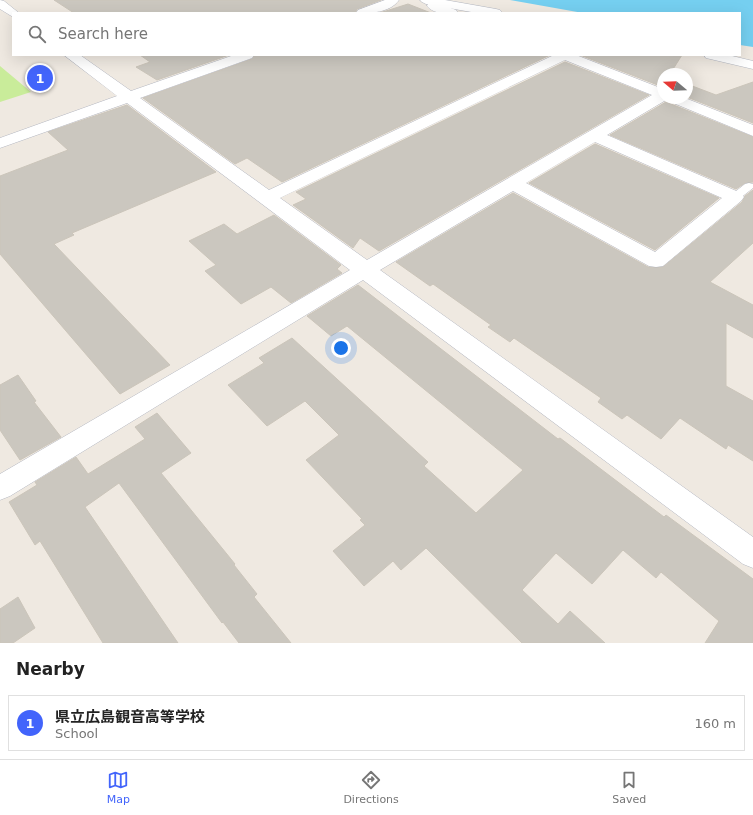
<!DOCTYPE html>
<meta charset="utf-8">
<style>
:root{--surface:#fff;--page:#f6f6f6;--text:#222;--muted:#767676;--line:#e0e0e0;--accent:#4264fb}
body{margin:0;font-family:"DejaVu Sans","Noto Sans JP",sans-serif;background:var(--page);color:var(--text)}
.compass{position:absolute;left:657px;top:68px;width:36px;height:36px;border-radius:50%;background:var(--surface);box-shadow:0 4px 16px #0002;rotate:289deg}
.you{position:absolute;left:341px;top:348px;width:14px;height:14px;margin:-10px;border:3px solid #fff;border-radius:50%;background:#1a73e8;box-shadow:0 0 0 6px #1a73e833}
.badge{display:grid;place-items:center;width:26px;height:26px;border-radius:50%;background:var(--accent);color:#fff;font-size:13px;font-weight:700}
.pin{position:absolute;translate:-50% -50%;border:2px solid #fff;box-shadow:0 1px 4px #0006}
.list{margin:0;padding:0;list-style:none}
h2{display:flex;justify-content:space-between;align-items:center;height:52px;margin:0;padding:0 16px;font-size:17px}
h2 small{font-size:13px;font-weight:400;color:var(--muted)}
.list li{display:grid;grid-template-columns:26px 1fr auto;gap:12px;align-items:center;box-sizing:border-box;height:56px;margin:0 8px 8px;padding:0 8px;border:1px solid var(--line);border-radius:0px}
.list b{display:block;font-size:15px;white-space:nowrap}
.list p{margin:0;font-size:13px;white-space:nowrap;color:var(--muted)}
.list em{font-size:13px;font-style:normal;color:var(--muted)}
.icon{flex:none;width:22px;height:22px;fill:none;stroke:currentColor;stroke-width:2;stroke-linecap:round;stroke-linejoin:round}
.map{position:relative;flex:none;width:753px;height:643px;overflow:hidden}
.search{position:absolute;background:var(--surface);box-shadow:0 4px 16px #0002;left:12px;right:12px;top:12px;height:44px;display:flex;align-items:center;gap:10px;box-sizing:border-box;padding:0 14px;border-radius:0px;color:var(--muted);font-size:15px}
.sheet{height:116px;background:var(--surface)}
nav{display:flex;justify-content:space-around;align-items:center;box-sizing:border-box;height:56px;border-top:1px solid var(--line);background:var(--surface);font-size:11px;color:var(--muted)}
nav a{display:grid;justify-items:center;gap:2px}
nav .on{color:var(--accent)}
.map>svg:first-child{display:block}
.pitch{fill:#c9ec9a}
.water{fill:#75cff0}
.building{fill:#cbc7bf;stroke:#cbc5ba}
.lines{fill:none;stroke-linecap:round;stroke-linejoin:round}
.service-casing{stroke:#b4b7c1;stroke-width:1}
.minor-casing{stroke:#b4b7c1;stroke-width:1}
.tertiary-casing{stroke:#b4b7c1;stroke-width:1}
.service{fill:#fff;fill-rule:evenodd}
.minor{fill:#fff;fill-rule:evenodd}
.tertiary{fill:#fff;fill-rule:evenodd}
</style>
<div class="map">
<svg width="753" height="643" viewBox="0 0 753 643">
<rect width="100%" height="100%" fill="#efe9e1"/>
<!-- pitch -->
<path class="pitch" d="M0,66L31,92L0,102Z"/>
<!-- water -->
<path class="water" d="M510,0H753V47L740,45V13H583Z"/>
<!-- building -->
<path class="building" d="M54,0H381L357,9L355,13H74Z
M408,4L431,13H379L386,11Z
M140,55H229L157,80L136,67L150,62Z
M255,55H550L282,182L247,158L235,164L143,98L252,59Z
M580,55H682L670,74H663V87Z
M565,62L649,95L379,251L360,238L353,248L293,205L306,199L296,192Z
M753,82V123L687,97V84L716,95Z
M666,102L753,137V182L745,183L736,189L610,135Z
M127,105L216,172L72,233L74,235L54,244L170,365L120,394L0,254V176L68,150L48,132Z
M595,144L719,198L655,250L529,183Z
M753,190V243L710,282L753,305V338L726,323V386L753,401V461L728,445L726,449L680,418L661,439L627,415L622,419L598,402L601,398L514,338L510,342L488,327L491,325L433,284L430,286L396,262L513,193L648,267H663L742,202L745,196Z
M274,215L341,265L337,269L342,273L291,303L271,287L241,304L205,271L216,265L189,241L224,224L237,234Z
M358,285L558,439L560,438L664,517L666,515L753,579V643H705L719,621L661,572L656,578L623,550L592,584L556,553L522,590L558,624L570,611L605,643H522L426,548L401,570L393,561L364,586L333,551L365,525L360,520L362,519L306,460L339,435L305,401L267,426L228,385L264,363L259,358L292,338L428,462L424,466L476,513L523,470L347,326L331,336L307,316Z
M18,375L36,401L34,402L61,437L20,460L0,430V385Z
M157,413L191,453L161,473L235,564L234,565L257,594L254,597L291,643H239L223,622L222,623L119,483L85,507L178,643H103L40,541L35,545L9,502L37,485L35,482L76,457L88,474L145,439L135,427Z
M18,597L35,628L13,643H0V609Z"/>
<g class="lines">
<!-- service casing -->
<g class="service-casing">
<path id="service" d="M749,183L753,184V188L739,199H731L729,197L731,195L745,184Z"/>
</g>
<!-- minor casing -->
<g class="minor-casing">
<path id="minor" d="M0,0L4,1L19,13H13V17L0,9Z
M385,0H399C390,13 370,13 356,13L358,10Z
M430,0H440V4L456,10L458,13C448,13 434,15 427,6Z
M64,55H80L131,91L234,55H254L252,58L140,98L269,190L554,55H576L663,89V98H685L753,125V136L666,100L607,135L741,193L744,197L741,201L663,266L656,267L649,266L513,191L380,270L753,537V568L743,564L363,280L10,496L0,500V474L350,270L127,103L0,148V138L117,96ZM565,60L652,95L367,260L280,198ZM595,142L722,198L655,252L526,183Z"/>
</g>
<!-- tertiary casing -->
<g class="tertiary-casing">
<path id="tertiary" d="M420,0H445L496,9L500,10L502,13H477L426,4L422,2Z
M704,55H728L753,61V69L706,58Z"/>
</g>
<!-- service -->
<use href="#service" class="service"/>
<!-- minor -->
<use href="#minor" class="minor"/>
<!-- tertiary -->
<use href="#tertiary" class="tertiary"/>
</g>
</svg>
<svg class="compass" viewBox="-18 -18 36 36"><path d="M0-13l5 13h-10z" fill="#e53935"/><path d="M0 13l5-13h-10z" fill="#767676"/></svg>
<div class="you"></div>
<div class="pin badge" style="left:40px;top:78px">1</div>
<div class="search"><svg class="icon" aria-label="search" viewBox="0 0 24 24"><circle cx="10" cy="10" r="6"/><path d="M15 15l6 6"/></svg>Search here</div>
</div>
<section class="sheet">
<h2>Nearby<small></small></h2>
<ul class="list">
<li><span class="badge">1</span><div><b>県立広島観音高等学校</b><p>School</p></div><em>160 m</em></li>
</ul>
</section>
<nav>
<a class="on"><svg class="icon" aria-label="map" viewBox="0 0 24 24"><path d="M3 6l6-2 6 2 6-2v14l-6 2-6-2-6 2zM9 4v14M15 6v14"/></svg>Map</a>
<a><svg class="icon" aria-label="directions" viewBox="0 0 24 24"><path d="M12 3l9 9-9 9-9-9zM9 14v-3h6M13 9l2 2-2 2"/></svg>Directions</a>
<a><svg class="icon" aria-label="saved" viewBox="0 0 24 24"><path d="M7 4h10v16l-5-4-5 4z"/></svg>Saved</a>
</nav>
